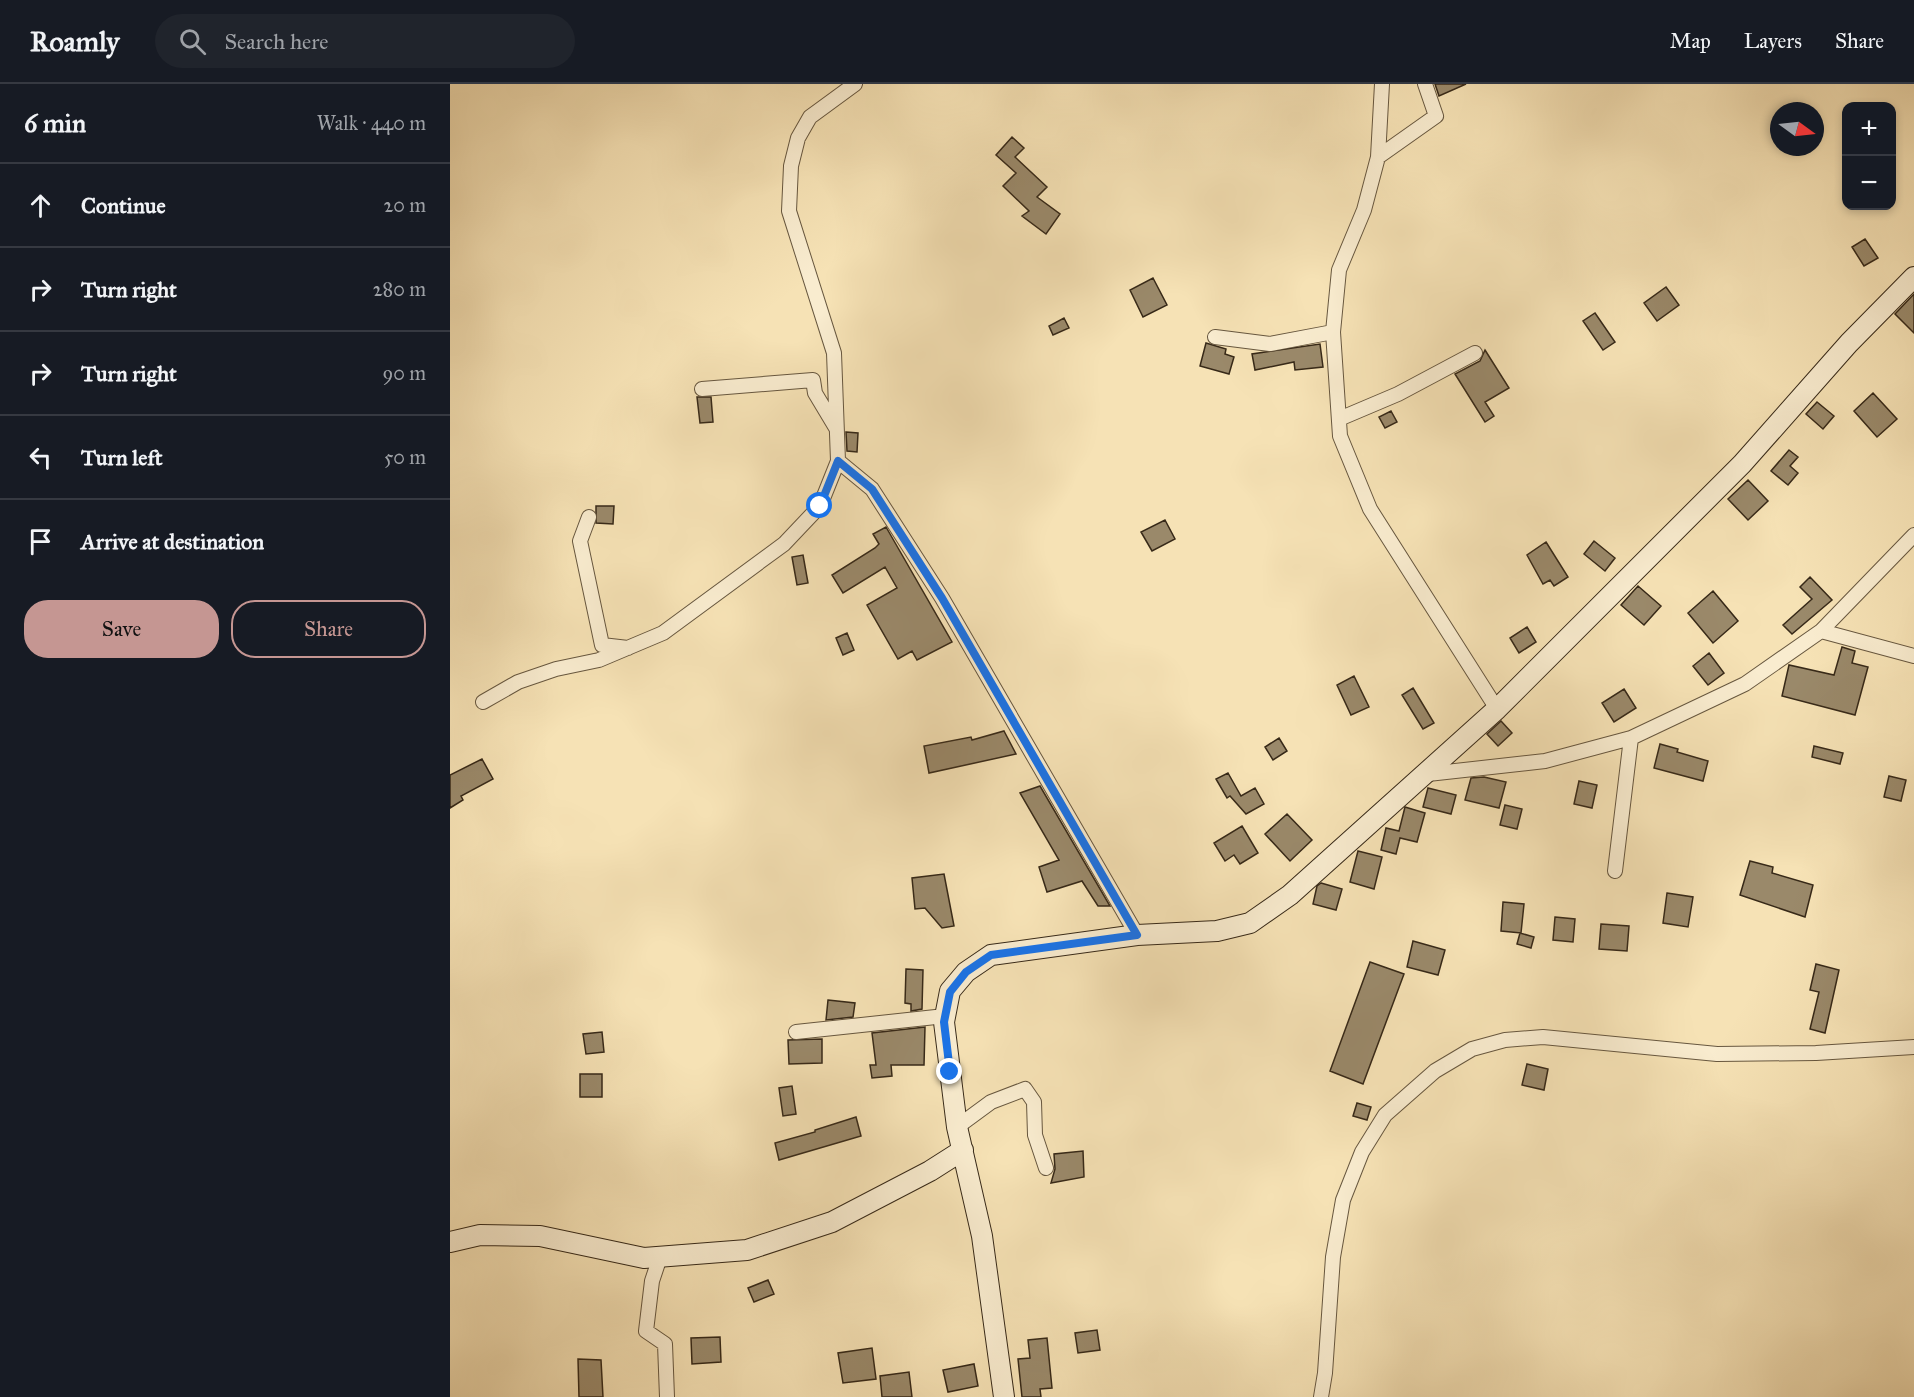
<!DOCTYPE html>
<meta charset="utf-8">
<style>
:root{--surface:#171b24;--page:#20242c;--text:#f1f3f6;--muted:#9ea1a6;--line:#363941;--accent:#c59692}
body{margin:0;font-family:"IM FELL Great Primer",serif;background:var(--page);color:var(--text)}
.controls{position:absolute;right:18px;top:18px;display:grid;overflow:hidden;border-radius:12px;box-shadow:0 3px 9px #0003}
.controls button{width:54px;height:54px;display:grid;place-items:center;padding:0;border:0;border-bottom:2px solid var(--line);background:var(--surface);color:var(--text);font:30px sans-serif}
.compass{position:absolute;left:1320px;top:18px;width:54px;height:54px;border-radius:50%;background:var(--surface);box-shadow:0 3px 9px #0003;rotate:105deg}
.stop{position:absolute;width:18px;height:18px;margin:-14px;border:4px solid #1a73e8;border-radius:50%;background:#fff}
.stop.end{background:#1a73e8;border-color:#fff;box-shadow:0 2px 6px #0008}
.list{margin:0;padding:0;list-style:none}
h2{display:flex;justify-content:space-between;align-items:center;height:78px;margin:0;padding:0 24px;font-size:26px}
h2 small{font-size:20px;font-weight:400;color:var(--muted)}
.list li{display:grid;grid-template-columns:39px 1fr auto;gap:18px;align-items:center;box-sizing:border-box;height:84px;padding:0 24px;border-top:2px solid var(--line)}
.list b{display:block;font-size:22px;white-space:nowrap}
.list em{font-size:20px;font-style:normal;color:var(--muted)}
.actions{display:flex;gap:12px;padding:18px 24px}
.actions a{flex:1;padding:14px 0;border:2px solid var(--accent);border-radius:24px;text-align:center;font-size:21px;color:var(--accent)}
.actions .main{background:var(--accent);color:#111}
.icon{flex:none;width:33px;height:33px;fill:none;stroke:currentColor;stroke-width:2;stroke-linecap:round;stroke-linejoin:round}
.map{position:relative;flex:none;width:1464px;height:1313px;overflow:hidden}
header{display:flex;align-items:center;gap:36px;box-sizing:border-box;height:84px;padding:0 30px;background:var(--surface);border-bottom:2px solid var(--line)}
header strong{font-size:28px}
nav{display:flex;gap:33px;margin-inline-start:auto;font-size:21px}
.search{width:420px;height:54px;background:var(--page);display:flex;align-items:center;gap:15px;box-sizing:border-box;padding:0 21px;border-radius:33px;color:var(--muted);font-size:22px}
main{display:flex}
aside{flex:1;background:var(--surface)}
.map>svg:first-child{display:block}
.building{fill:#9a896a;stroke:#372918;stroke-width:1.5}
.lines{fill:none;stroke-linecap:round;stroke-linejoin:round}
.street-casing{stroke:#67573f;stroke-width:16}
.secondary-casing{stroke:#372918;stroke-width:22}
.street{stroke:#f9eccf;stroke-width:14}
.secondary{stroke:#f9eccf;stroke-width:20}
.route{stroke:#1a73e8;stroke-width:8}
</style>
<header>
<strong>Roamly</strong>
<div class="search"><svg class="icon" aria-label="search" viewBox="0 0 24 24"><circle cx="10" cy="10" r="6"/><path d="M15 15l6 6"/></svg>Search here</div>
<nav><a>Map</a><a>Layers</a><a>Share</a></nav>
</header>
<main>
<aside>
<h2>6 min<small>Walk · 440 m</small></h2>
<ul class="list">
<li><svg class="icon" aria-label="ahead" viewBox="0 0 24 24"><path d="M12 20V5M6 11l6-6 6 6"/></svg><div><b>Continue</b></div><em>20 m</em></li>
<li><svg class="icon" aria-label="right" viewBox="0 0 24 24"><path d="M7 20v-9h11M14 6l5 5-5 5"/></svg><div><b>Turn right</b></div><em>280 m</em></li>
<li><svg class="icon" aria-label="right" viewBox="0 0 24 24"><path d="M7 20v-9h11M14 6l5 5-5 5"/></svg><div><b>Turn right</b></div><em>90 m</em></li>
<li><svg class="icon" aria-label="left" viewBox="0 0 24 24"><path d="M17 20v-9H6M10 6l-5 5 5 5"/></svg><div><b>Turn left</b></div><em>50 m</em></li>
<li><svg class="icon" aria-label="arrive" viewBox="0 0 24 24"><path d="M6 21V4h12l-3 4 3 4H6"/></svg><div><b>Arrive at destination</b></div></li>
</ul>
<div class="actions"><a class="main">Save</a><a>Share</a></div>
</aside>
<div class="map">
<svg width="1464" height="1313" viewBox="0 0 1464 1313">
<rect width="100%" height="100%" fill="#f6e2b5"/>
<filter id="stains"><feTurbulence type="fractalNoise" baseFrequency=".00333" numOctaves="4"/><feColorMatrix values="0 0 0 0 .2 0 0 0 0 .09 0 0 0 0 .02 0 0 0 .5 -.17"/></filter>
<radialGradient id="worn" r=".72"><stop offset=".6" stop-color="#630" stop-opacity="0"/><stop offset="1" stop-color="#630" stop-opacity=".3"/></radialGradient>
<!-- building -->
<path class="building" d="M985,0H1016L989,12Z
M562,53L574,64L565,73L597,103L587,113L610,130L596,150L572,132L579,127L553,102L566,89L546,71Z
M1415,155L1428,174L1414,182L1402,163Z
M703,194L717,221L693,233L680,206Z
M1216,203L1229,221L1207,237L1194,219Z
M1464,210V249L1445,230Z
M1145,229L1165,258L1153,266L1133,237Z
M614,234L619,244L603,251L599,242Z
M756,259L776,265L775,270L784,273L779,290L750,282Z
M870,260L873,283L845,286L844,278L805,286L802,270Z
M1035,266L1059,304L1035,318L1044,332L1035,338L1005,290L1030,277Z
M1423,309L1447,335L1427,353L1404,327Z
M247,313H261L263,338L250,339Z
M1367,318L1384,332L1373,345L1356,330Z
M941,327L947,338L935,344L929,333Z
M396,348L408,349L407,368L397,367Z
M1339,366L1348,373L1340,382L1348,389L1338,401L1321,387Z
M1298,396L1318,417L1298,436L1278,415Z
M146,422H164L163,440L146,439Z
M715,436L725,455L702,467L691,448Z
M436,443L502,558L467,576L462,567L448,575L417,521L447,504L435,483L393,509L382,491L425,464L429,460L423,450Z
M1144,457L1165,474L1155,487L1134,470Z
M1096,458L1118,493L1104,502L1100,496L1093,500L1077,471Z
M353,471L358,499L347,501L342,473Z
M1360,493L1382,516L1342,550L1333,541L1362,515L1350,503Z
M1188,502L1211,522L1194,541L1171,521Z
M1263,507L1288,537L1263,559L1238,529Z
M1077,543L1086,558L1069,569L1060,554Z
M397,549L404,566L393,571L386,554Z
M1392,563L1405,567L1402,579L1418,583L1405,631L1332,612L1339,581L1384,591Z
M1259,569L1274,589L1258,601L1243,582Z
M904,592L919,623L901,631L887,601Z
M963,604L984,639L973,645L952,611Z
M1174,605L1186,624L1164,638L1152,619Z
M1051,637L1062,649L1048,662L1037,650Z
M554,647L566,670L479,689L474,662L521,653L522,656Z
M829,654L837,667L823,676L815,663Z
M1210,660L1228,665L1227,668L1258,677L1253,697L1204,684Z
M1364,662L1393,669L1390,680L1362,673Z
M32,675L43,695L11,712L13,716L0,724V691Z
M778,689L791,712L805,704L814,720L796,730L780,712L777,714L766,695Z
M1439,692L1456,696L1451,717L1434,713Z
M1034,693L1056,698L1049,724L1015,716L1021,694Z
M1129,697L1147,701L1142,724L1124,720Z
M590,702L660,822H648L632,797L597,808L589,783L609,776L570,709Z
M978,704L1006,711L1001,730L973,723Z
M1055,721L1072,725L1067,745L1050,741Z
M955,723L975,729L967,758L950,754L946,770L931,766L936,744L949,747Z
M837,730L862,756L840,777L815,750Z
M792,742L808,769L790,780L784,771L775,777L764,759Z
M908,767L932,773L924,805L900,798Z
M1300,777L1323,783L1322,789L1363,801L1355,833L1290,811Z
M494,790L504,842L492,844L475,824L465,825L462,794Z
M871,799L892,805L886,826L863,820L867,802Z
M1217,809L1243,813L1238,843L1213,839Z
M1053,818L1074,820L1071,849L1051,847Z
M1105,833L1125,835L1123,858L1103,856Z
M1151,840L1179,842L1177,867L1149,865Z
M1070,849L1084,853L1081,864L1067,860Z
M963,857L995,866L988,891L957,883Z
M920,878L954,890L913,1000L880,987Z
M1366,880L1389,886L1375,949L1360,945L1369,908L1360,906Z
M456,885L473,886L472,925L461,927V920L455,919Z
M378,916L405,919L403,933L376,936Z
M475,943L474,981H441L442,992L422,994L420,981H426L422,949Z
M152,948L154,968L136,970L133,950Z
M372,955V979L339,980L338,956Z
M1077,980L1098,985L1094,1006L1072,1001Z
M130,990H152V1013H130Z
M342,1002L346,1030L333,1032L329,1004Z
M907,1019L921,1023L917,1036L903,1032Z
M406,1033L411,1052L329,1076L325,1059L365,1048V1046Z
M633,1067L634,1093L601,1099L605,1085L604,1070Z
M318,1196L324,1210L304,1218L298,1204Z
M647,1246L650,1266L628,1269L625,1249Z
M270,1253L271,1278L242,1280L241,1254Z
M597,1254L602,1304L590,1305L591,1313H572L568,1275L580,1274L578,1256Z
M422,1264L426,1295L393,1299L388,1269Z
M128,1275L151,1276L153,1313H129Z
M524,1280L528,1302L498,1308L493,1286Z
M459,1288L462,1313H432L430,1292Z"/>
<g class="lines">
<!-- street casing -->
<g class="street-casing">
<path id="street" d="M932,0L928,73L914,126L889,186L883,248L890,352L920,425L1047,625
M928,73L986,32L975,0
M765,253L820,260L883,248
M252,305L363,296L365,309L386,344
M889,335L948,310L1025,269
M388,377L422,405L492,514L687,851
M139,433L130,457L152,561L178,564
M1371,547L1464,572
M33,618L68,598L106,585L149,576L213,549L334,460L370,422L388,377L384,269L339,127L341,82L348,54L360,33L405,0
M978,690L1095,677L1181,654L1295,600L1371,547L1464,451
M1165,787L1181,654
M346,948L495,932
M507,1043L541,1018L575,1005L584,1018L585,1051L596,1084
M210,1173L202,1197L196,1247L215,1260L217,1313
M871,1313L875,1289L883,1173L893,1116L912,1068L935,1031L985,987L1022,965L1055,956L1093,953L1267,970L1366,969L1464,963"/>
</g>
<!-- secondary casing -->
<g class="secondary-casing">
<path id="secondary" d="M0,1158L30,1151L90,1152L194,1174L297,1166L382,1138L480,1087L513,1066
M554,1313L532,1152L507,1043L494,938L500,907L516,888L541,871L687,851L767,847L800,839L840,811L1047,625L1292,380L1399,259L1464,193"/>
</g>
<!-- street -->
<use href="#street" class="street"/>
<!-- secondary -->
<use href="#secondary" class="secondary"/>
</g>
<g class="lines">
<!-- route -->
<path class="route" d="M370,422L388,377L422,405L492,514L687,851L541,871L516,888L500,908L494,938L500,988"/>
</g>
<rect width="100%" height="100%" filter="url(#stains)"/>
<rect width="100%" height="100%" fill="url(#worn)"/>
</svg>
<div class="controls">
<button>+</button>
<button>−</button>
</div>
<svg class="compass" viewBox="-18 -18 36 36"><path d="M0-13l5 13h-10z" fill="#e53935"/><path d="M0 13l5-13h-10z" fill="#9ea1a6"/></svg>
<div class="stop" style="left:370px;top:422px"></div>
<div class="stop end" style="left:500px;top:988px"></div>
</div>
</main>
